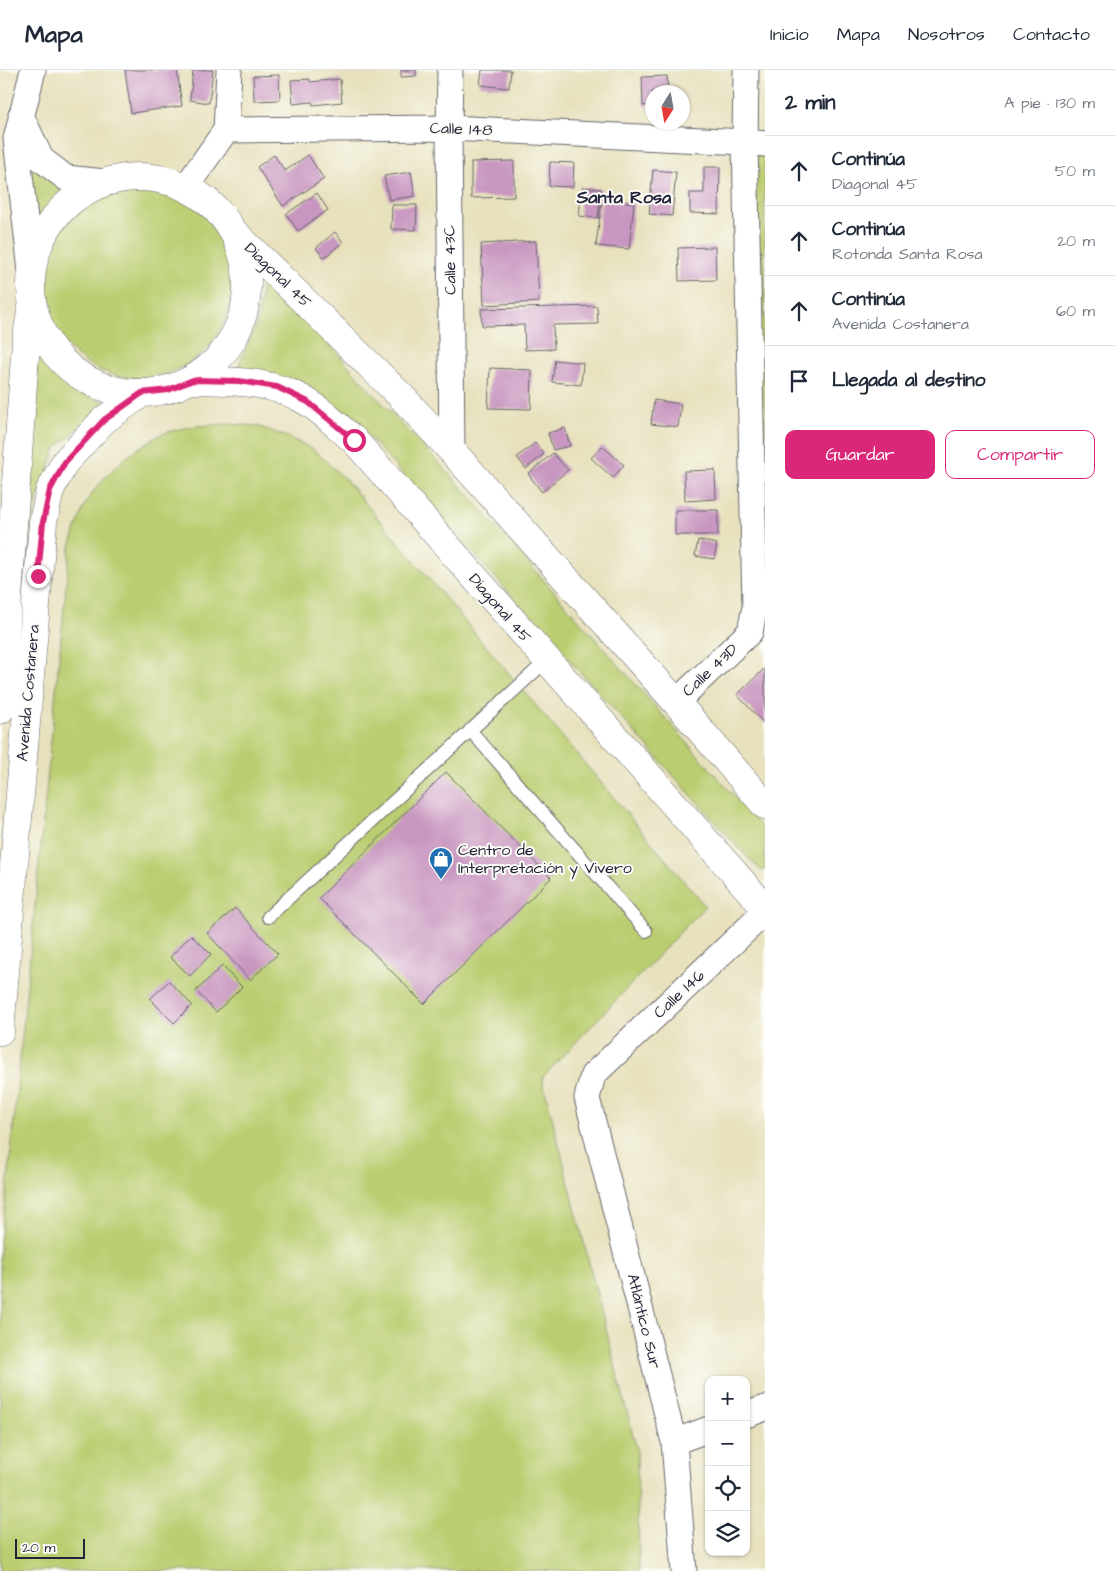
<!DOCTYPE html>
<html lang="es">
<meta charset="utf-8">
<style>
:root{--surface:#fff;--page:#f6f6f7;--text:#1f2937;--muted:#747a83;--line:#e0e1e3;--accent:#db2777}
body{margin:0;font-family:"Architects Daughter",sans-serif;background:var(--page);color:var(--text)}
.controls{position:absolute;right:15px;bottom:15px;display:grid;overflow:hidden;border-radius:10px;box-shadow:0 1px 4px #0004}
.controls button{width:45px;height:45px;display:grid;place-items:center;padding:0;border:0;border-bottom:1px solid var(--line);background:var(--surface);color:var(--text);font:25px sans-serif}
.compass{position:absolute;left:645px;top:15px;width:45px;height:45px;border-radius:50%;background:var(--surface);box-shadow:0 1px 4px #0004;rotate:191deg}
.scale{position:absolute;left:15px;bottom:12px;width:70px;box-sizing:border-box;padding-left:5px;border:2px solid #22223b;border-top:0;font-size:14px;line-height:18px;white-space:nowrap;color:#22223b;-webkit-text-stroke:4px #fdfcf7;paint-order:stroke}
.stop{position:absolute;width:15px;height:15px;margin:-11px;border:4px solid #db2777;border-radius:50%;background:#fff}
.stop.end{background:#db2777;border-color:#fff;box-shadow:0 1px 5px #0008}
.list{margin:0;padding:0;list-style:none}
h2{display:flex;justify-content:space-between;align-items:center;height:65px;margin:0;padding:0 20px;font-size:21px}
h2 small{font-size:16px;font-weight:400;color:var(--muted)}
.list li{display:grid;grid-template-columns:32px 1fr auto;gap:15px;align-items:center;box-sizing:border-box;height:70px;padding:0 20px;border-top:1px solid var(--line)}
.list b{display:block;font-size:19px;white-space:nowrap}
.list p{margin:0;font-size:16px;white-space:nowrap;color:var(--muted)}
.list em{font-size:16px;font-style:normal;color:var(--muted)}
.actions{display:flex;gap:10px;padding:15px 20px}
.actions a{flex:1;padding:11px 0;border:1px solid var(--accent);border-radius:10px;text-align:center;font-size:18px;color:var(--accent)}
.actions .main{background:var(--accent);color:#fff}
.icon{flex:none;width:28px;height:28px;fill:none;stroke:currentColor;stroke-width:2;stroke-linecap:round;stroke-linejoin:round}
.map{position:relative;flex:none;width:765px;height:1501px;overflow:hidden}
header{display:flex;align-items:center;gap:30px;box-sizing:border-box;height:70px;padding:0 25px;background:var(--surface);border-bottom:1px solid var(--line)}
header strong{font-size:24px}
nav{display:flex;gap:28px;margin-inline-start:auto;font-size:18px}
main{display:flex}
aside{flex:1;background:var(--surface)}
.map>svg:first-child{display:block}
.green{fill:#bacd70;stroke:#6e7856}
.building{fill:#c896c0}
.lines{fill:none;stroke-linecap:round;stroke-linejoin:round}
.service-casing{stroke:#676568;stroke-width:14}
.minor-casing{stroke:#676568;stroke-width:27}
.secondary-casing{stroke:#676568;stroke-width:29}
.service{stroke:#fff;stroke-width:12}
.minor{stroke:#fff;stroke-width:25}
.secondary{stroke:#fff;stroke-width:28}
.route{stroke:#db2777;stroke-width:6}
.labels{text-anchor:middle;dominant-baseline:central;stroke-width:4;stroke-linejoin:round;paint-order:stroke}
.street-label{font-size:16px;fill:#22223b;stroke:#fdfcf7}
.poi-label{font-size:16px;fill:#22223b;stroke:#fdfcf7;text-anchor:start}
.neighbourhood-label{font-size:18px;font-weight:bold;fill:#22223b;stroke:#fdfcf7}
</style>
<header>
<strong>Mapa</strong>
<nav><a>Inicio</a><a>Mapa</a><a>Nosotros</a><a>Contacto</a></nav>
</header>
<main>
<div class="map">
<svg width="765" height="1501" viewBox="0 0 765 1501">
<rect width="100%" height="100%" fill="#fdfcf7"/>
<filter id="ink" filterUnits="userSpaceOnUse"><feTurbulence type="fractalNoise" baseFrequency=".02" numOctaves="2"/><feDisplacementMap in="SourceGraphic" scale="10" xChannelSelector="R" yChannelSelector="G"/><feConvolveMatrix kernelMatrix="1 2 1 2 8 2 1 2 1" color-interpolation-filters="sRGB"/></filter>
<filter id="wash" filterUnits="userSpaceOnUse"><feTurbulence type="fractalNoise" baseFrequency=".0096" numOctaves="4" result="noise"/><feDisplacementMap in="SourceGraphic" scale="20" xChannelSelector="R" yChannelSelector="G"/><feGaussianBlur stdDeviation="1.12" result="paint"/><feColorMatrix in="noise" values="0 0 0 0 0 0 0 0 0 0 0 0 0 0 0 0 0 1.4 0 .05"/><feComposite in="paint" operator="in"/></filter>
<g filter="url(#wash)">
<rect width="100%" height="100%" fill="#e7e1bd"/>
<!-- green -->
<path class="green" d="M24,66L82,113L48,141L36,159Z
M742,82L765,85V551Z
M43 213a95 95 0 1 1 190 0a95 95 0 1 1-190 0Z
M264,200L370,320L464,420L765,761V800H761L745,785L350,346L323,329L238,296L257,253Z
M37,287L70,320L107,333L56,378L30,451Z
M229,354L257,356L288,367L314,380L345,409L705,836L542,1008L637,1381L639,1501H0V1170L6,1131L70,476C75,463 79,449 84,437C96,410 138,374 165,363C186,356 207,355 229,354Z"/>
<g id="blocks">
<!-- building -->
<path class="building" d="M125,0H177L182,36L131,43Z
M193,0H213L209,33L190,30Z
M401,0H416V6L401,7Z
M482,0H511L509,18L480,15Z
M279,5L280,30L254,31L253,6Z
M667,6L668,22H652V35L643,36L642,7Z
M310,9V12L340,9L342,32L313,35L312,32L293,34L291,10Z
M274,85L285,101L308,85L324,109L283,136L257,97Z
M514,91V127L471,128V92Z
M550,92L574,93L573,117L549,116Z
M704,97H720L719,144L690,143V123H704Z
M653,100L676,102L672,146L649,144Z
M411,102L415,126L389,130L384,106Z
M582,117L601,119L598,148L579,146Z
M317,123L328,140L298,161L286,144Z
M602,129L634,133L629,179L596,176Z
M392,135H417L416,160L391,159Z
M335,162L343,172L324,188L316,178Z
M536,171L539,232L484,235L481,174Z
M715,177L716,210L679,211L678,178Z
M597,236L598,254L553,255L554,279L525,280L524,255L482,256L481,239Z
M555,290L583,293L581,315L552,312Z
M490,298L532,300L531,339L488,338Z
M654,330L681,334L678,357L651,354Z
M565,358L570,376L553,380L548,363Z
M535,373L544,384L526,399L517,387Z
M602,376L624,395L613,408L591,388Z
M553,383L568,400L542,422L528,404Z
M715,400L716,429L685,431L684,401Z
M675,440H718V465H675Z
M698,470L717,474L714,489L695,486Z
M765,598V654L737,625Z
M446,702L551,808L424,934L319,828Z
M235,838L278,884L250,910L207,863Z
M191,865L211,884L190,906L170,887Z
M222,896L242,917L216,942L196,921Z
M169,911L192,935L174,953L150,929Z"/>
</g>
</g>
<g filter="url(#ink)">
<use href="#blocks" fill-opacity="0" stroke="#676568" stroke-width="1"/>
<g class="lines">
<!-- service casing -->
<g class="service-casing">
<path id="service" d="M470,660L646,861
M268,847L546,591"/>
</g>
<!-- minor casing -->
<g class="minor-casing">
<path id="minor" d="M450,0L449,58L452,381
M21,45L41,89L66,108L105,112
M226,60L229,0
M186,117L226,60L449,58L745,72L765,74
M31,201L16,69L33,0
M676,632L750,562L755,537L745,72L746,0
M746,1345L765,1338
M674,1372L709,1359
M684,1501L674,1372L587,1028L593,1005L765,842"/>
</g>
<!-- secondary casing -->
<g class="secondary-casing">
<path id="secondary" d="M31 215a108 108 0 1 1 216 0a108 108 0 1 1-216 0Z
M235,163L401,326L452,381L676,632L765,735
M193,310C232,311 275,310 309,333C325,343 339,358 354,370L765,838
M0,640L26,271L32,237
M0,961L43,452L50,420L65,392L104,350L142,323"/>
</g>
<!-- service -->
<use href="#service" class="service"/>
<!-- minor -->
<use href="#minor" class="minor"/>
<!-- secondary -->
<use href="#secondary" class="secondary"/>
</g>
</g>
<g class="lines" filter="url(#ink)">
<!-- route -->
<path class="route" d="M38,506L43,452L50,420L65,392L104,350L142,323L168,320L193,310L239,311L277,317L308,332L354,370"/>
</g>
<!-- icons -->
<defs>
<g id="shop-pin" transform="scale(1.25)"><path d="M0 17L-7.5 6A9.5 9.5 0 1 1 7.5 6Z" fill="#1f6fb2" stroke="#fdfcf7"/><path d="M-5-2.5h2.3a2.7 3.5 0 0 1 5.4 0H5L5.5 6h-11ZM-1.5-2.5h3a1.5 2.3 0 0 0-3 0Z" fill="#fff"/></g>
</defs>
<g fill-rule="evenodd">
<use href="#shop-pin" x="441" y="789"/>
</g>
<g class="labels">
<!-- street labels -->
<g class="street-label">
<text transform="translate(461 59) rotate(2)">Calle 148</text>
<text transform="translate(450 190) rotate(-91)">Calle 43C</text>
<text transform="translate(278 205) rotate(44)">Diagonal 45</text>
<text transform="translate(500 538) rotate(49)">Diagonal 45</text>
<text transform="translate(710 600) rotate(-43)">Calle 43D</text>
<text transform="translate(28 623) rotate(-85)">Avenida Costanera</text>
<text transform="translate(679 924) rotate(-43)">Calle 146</text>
<text transform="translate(644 1251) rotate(76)">Atlántico Sur</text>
</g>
<!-- poi labels -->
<g class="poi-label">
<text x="458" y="780">Centro de<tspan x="458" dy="18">Interpretación y Vivero</tspan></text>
</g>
<!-- neighbourhood labels -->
<g class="neighbourhood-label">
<text x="624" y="127">Santa Rosa</text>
</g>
</g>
</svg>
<div class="controls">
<button>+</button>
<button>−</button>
<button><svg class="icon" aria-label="locate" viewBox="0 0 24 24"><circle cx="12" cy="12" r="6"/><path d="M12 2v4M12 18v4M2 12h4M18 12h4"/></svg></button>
<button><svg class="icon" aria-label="layers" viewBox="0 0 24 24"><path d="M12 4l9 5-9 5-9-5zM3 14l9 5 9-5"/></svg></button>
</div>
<svg class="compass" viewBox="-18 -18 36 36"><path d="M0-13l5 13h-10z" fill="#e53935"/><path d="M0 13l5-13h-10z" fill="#747a83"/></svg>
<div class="scale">20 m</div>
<div class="stop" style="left:354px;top:370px"></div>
<div class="stop end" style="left:38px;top:506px"></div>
</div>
<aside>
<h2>2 min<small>A pie · 130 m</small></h2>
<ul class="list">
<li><svg class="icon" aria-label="ahead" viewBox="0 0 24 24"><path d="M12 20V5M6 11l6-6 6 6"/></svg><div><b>Continúa</b><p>Diagonal 45</p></div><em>50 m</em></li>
<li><svg class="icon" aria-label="ahead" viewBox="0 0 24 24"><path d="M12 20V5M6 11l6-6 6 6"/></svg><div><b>Continúa</b><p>Rotonda Santa Rosa</p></div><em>20 m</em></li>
<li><svg class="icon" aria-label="ahead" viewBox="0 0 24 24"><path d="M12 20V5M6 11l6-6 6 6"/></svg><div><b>Continúa</b><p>Avenida Costanera</p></div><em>60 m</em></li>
<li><svg class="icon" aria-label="arrive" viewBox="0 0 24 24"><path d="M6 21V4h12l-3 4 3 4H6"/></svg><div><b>Llegada al destino</b></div></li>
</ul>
<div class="actions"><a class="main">Guardar</a><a>Compartir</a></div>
</aside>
</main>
